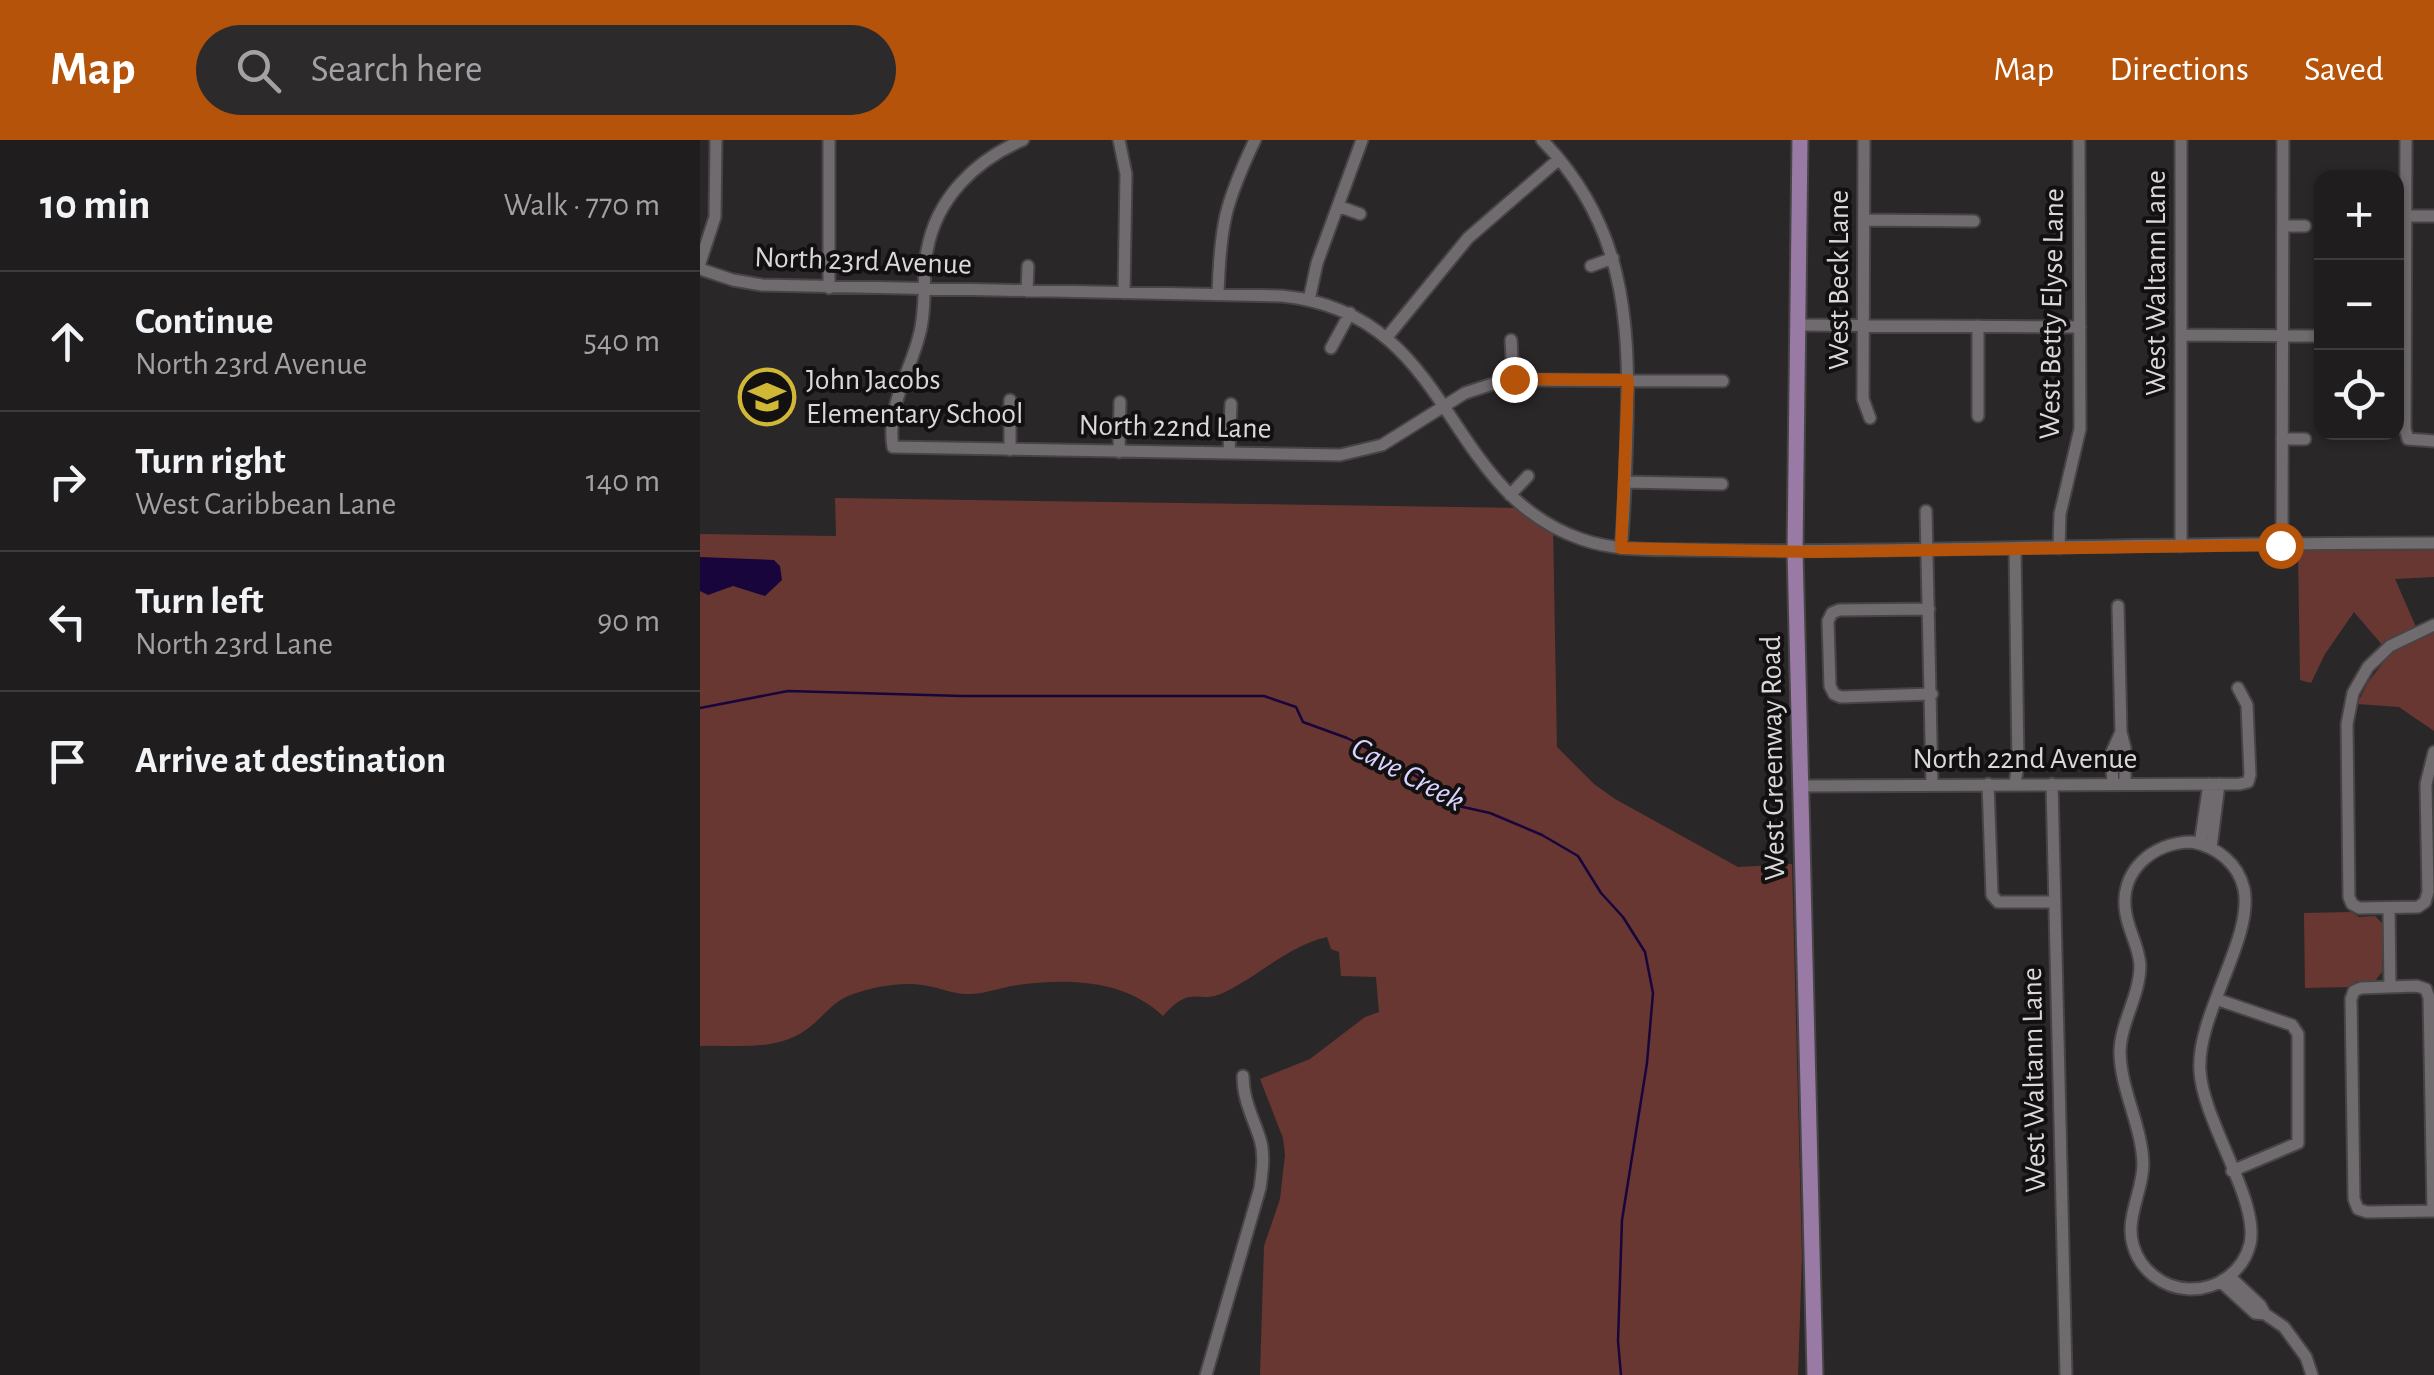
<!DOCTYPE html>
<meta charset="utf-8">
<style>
:root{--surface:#201d1f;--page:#2d2a2c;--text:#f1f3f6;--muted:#a2a2a4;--line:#3d3b3d;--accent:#b45309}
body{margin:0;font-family:"Alegreya Sans",sans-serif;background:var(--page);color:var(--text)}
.controls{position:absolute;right:30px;top:30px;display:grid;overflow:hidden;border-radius:20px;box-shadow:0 2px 8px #0004}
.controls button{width:90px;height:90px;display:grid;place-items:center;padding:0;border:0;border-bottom:2px solid var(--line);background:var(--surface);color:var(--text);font:50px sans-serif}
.stop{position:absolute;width:30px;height:30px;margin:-22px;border:8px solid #b45309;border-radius:50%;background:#fff}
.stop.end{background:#b45309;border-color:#fff;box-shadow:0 2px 10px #0008}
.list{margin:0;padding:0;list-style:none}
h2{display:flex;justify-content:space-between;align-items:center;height:130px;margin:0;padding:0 40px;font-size:42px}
h2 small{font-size:32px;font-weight:400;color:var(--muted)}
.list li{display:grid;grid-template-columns:65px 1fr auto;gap:30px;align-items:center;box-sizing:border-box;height:140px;padding:0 40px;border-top:2px solid var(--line)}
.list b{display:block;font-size:38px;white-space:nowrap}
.list p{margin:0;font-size:32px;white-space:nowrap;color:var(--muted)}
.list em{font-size:32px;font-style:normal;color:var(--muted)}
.icon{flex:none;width:55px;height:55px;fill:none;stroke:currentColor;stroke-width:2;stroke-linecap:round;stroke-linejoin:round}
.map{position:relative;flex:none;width:1734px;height:1235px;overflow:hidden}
header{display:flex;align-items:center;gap:60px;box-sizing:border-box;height:140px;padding:0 50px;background:var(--accent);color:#fff}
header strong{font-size:48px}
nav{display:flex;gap:55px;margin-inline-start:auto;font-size:35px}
.search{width:700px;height:90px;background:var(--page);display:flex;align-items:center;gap:25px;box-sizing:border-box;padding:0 35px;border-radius:55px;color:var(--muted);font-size:38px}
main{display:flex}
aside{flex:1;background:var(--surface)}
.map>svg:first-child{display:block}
.green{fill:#693732}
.water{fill:#18053b}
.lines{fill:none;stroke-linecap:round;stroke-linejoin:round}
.stream{stroke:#18053b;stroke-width:2.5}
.minor-casing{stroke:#474446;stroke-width:15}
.major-casing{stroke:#474446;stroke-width:19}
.minor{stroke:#706b6e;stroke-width:11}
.major{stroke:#997aa5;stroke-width:15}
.route{stroke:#b45309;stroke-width:12}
.labels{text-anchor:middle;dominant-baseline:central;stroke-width:8;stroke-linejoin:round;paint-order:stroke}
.street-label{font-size:30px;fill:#dbd8da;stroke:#121011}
.poi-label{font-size:30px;fill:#dbd8da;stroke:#121011;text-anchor:start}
.water-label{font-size:32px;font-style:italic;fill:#d9d3ff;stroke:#121011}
</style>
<header>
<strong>Map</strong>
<div class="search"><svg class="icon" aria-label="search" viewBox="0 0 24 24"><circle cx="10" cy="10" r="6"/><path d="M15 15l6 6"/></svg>Search here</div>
<nav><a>Map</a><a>Directions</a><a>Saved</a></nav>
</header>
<main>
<aside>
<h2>10 min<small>Walk · 770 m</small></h2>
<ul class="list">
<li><svg class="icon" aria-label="ahead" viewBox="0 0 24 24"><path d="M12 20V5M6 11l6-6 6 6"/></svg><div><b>Continue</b><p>North 23rd Avenue</p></div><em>540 m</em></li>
<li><svg class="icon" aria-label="right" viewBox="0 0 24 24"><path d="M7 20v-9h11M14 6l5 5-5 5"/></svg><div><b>Turn right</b><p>West Caribbean Lane</p></div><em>140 m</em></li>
<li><svg class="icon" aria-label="left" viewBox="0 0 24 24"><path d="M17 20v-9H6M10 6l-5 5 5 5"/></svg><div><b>Turn left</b><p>North 23rd Lane</p></div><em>90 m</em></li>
<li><svg class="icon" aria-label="arrive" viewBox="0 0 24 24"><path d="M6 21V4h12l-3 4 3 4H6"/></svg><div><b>Arrive at destination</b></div></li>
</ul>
</aside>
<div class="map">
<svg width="1734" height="1235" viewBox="0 0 1734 1235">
<rect width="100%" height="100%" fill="#2a2729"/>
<!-- green -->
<path class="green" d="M135,358L824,368L853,386L857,607L894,644L915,659L1038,727L1092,724L1102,1117L1098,1235H560L564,1106L580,1059L585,1015L583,998L560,939L610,919L665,877L679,872L676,837L641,836L639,812L631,809L627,797C588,806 560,835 525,852C498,866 493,842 463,876C423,838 364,838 311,846C297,849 280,855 266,854C254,854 240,848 228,846C204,841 177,846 153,854C133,861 126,874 111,886C79,913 38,904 0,906V394L136,396Z
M1734,410V437L1695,439L1720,496L1734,492V591L1699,567L1657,564L1668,542L1690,514L1654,472L1625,514L1611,543L1600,540L1598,411Z
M1651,772L1659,777L1675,776L1682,783V832L1675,841H1657L1649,847L1605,848L1604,773Z"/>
<!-- water -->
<path class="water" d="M0,417L74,420L80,426L82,440L65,456L33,446L8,455L0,451Z"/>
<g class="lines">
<!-- stream -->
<path class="stream" d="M0,568L88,551L262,556H564L596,567L603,582L647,598L684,617L732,646L754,665L790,673L842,695L878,716L901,753L923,777L945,812L953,853L947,923L922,1080L918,1201L921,1235"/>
<!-- minor casing -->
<g class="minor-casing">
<path id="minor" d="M129,0V148
M323,0C275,20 236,59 227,111C222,139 227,168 219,196C210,232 186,268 193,307L640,315L682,305L765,253L805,240L1023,241
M419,0L426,34L424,153
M842,0C923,83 930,176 927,285C926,326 925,367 921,408
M1164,0L1163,259L1170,278
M1706,0L1705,289L1708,299L1734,301
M638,66L660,74
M1706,76H1734
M1165,80L1274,81
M1583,86H1605
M0,123L15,77L16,0
M891,126L913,118
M0,129L33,140L62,145L582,156C754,173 741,351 881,399C917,412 956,409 994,410C1054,411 1114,411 1175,410C1361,407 1548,403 1734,403
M327,151L328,126
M518,155C520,85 525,63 555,0
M609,160L617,123L662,0
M1098,185L1380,187
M1481,195L1622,196
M687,197L768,98L859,19
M811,200L813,239
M631,208L650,173
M1278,276V186
M1582,299H1605
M310,310V260
M419,312L420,262
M529,313L531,264
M926,342L1022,344
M810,355L828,336
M1226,371L1232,644
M1582,405L1583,0
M1481,406V0
M1359,408L1360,374L1380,289L1379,0
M1418,466L1421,592L1425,608V644
M1229,469L1139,470L1132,473L1128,481L1130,546L1134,554L1141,557L1232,554
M1734,485L1690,506L1668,527L1653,553L1647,584L1649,757L1652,764L1659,768L1718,767L1725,762L1728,752L1726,644L1734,612
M1288,644L1292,755L1298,762H1355
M1315,644L1318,624L1315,408
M1352,644L1366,1235
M1413,644L1411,614L1421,592
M1101,646L1540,644L1548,642L1550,635L1547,565L1538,548
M1492,702C1517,707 1538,723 1544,749C1554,798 1496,875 1500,931C1503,982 1560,1061 1550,1104C1543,1132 1517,1150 1489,1149C1463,1148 1440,1130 1433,1105C1425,1078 1443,1051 1443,1024C1442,986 1421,951 1420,913C1420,883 1440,856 1440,825C1439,807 1429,792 1426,774C1418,732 1452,702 1492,702Z
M1500,704L1509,644
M1511,707L1519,644
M1689,769L1690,847
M1516,859L1592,885L1598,894V1003L1532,1031
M1733,1071L1729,858L1726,849L1717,846L1661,848L1654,851L1651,859L1654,1059L1658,1069L1667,1072L1733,1071H1734
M1529,1136L1560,1165L1565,1174
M1521,1142L1555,1173L1565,1174L1584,1187L1606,1217L1612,1235
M506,1235L560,1048C562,1032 565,1015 560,999C553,977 543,960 543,936"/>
</g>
<!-- major casing -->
<g class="major-casing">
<path id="major" d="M1100,0L1095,411L1115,1235"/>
</g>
<!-- minor -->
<use href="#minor" class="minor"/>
<!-- major -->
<use href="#major" class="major"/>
</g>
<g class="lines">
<!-- route -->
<path class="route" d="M814,239L928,240L921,408L1112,412L1580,405"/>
</g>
<!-- icons -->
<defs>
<g id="school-ring" transform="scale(2.875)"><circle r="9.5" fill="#121011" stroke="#d0b736" stroke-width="1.5"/><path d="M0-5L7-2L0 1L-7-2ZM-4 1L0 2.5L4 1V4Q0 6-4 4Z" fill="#d0b736"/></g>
</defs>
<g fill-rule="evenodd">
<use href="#school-ring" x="67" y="257"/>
</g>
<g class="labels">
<!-- street labels -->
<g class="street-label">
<text transform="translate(163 121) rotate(2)">North 23rd Avenue</text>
<text transform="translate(1139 140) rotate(-90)">West Beck Lane</text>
<text transform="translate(1456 143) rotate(-90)">West Waltann Lane</text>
<text transform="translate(1352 174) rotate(-89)">West Betty Elyse Lane</text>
<text transform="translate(475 287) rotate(1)">North 22nd Lane</text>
<text transform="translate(1073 618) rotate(-91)">West Greenway Road</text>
<text x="1325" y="619">North 22nd Avenue</text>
<text transform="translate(1334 940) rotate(-91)">West Waltann Lane</text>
</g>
<!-- poi labels -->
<g class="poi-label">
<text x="106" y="240">John Jacobs<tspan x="106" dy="34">Elementary School</tspan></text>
</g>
<!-- water labels -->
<g class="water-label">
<text transform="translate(708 634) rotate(28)">Cave Creek</text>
</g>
</g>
</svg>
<div class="controls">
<button>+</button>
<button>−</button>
<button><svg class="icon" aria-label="locate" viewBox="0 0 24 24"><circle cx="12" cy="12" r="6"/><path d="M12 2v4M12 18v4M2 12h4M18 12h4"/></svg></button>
</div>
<div class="stop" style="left:1580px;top:405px"></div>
<div class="stop end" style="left:814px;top:239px"></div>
</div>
</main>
